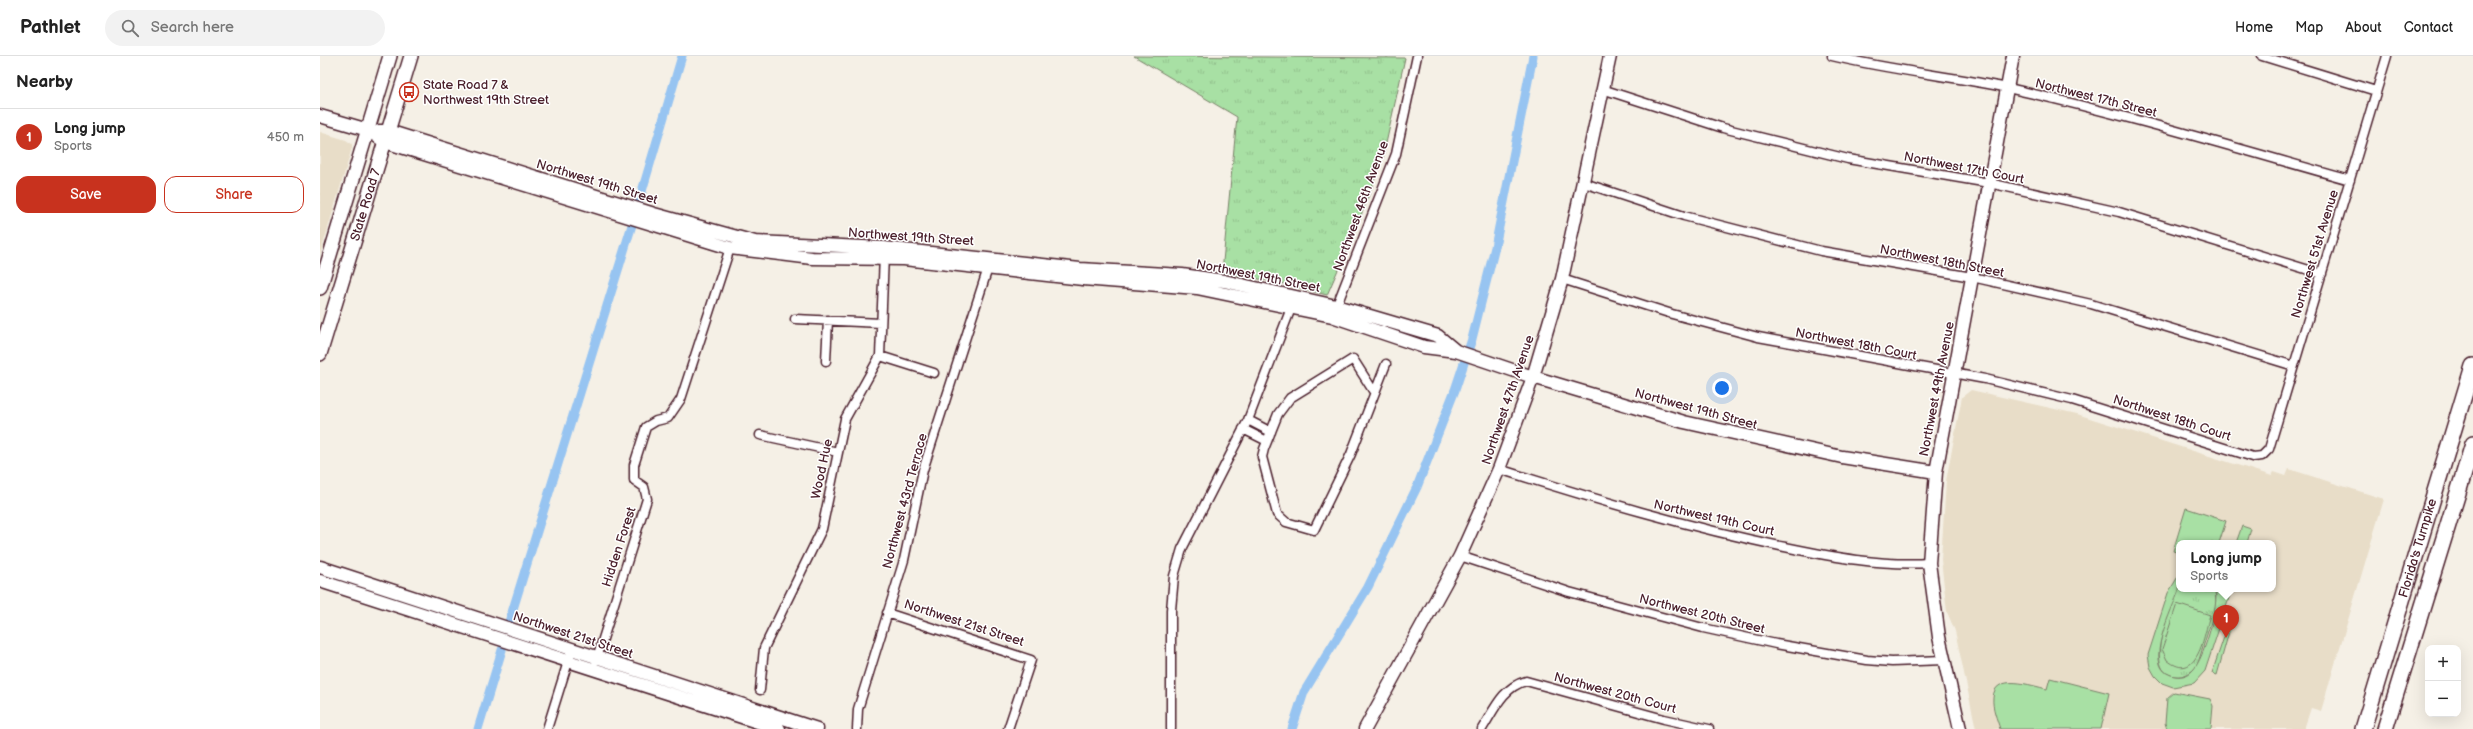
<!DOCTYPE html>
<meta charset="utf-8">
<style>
:root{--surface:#fff;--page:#f2f2f2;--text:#222;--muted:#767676;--line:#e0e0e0;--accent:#c8321e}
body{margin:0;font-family:"Balsamiq Sans",sans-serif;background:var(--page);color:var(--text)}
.controls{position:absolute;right:12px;bottom:12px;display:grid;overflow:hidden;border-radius:8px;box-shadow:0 4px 16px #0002}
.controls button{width:36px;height:36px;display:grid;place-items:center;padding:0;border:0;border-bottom:1px solid var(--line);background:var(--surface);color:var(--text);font:20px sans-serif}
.you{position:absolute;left:1402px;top:332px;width:14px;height:14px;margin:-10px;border:3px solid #fff;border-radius:50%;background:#1a73e8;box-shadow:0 0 0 6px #1a73e833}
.badge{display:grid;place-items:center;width:26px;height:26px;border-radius:50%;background:var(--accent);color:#fff;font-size:13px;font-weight:700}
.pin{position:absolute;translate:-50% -33px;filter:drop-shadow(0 1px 2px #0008)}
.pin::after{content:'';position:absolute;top:21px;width:14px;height:12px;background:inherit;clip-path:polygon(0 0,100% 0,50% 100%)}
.popup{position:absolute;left:1856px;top:484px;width:100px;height:52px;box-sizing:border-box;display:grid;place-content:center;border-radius:8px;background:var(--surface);filter:drop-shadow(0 1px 3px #0005);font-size:13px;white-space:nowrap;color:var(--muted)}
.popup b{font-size:15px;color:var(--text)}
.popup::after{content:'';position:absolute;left:50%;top:100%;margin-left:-8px;border:8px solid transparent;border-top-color:var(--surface)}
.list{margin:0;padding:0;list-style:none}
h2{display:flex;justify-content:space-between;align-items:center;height:52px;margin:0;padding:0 16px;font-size:17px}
h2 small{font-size:13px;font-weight:400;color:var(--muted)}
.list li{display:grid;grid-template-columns:26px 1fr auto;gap:12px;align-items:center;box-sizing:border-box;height:56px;padding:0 16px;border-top:1px solid var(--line)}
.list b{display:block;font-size:15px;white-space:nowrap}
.list p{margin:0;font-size:13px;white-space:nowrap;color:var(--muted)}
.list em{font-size:13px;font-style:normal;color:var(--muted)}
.actions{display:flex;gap:8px;padding:12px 16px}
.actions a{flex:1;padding:9px 0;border:1px solid var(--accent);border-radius:12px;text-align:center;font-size:14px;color:var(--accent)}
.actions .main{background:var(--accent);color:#fff}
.icon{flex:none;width:22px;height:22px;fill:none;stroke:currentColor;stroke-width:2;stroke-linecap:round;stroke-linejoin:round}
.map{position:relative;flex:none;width:2153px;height:673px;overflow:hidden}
header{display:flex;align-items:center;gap:24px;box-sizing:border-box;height:56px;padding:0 20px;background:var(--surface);border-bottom:1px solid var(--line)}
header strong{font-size:19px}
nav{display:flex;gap:22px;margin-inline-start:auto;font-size:14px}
.search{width:280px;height:36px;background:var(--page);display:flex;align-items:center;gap:10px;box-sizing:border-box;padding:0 14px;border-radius:22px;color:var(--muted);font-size:15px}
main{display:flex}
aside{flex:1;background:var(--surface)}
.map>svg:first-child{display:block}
.built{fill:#e8ddc8;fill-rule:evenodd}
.grass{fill:url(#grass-tufts);stroke:#798068}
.park{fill:#a8e0a4;stroke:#798068}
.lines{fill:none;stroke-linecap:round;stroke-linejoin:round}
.canal{stroke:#97c4f1;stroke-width:9}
.street-casing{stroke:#4a1f2b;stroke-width:11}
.secondary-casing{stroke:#4a1f2b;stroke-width:15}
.primary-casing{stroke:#4a1f2b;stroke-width:16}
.highway-casing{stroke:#4a1f2b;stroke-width:18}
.street{stroke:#fff;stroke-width:8}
.secondary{stroke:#fff;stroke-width:12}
.primary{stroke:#fff;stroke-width:13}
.highway{stroke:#fff;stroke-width:15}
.labels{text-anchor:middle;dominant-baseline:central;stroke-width:3;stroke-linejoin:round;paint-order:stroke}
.poi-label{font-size:13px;fill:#4a1f2b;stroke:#fff;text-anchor:start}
.street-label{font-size:13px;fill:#4a1f2b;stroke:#fff}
</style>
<header>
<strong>Pathlet</strong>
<div class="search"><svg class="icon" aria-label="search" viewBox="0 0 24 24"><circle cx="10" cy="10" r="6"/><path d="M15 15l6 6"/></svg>Search here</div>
<nav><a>Home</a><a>Map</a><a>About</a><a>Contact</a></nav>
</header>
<main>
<aside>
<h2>Nearby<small></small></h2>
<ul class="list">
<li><span class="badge">1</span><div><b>Long jump</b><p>Sports</p></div><em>450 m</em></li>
</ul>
<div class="actions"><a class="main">Save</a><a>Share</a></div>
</aside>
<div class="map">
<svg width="2153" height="673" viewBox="0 0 2153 673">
<defs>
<pattern id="grass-tufts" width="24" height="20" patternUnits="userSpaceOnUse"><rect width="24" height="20" fill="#a8e0a4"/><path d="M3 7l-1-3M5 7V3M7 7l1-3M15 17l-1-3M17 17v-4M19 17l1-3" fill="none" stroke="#92c08d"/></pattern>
</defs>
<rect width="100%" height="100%" fill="#f5f0e6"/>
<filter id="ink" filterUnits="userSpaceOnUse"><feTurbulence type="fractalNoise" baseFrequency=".025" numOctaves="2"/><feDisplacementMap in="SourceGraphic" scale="8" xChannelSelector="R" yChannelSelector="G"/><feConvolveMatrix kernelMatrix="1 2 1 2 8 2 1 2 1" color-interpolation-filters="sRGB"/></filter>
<g filter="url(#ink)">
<!-- built -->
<path class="built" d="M0,76L26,84L32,88V92L0,199Z
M1651,334L1757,358L1952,420L1954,416L1966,420L1969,413L2064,443L2001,655L1991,652L1984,673H1656L1635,575L1627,556L1621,504L1626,425L1642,341ZM1859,487H1953V533H1859Z"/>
<!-- grass -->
<path class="grass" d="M814,0L1085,2L1063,101L1037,170L1007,239L965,228L902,216L917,61Z
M1859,533H1895L1896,550L1877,610C1871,617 1864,621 1855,620C1822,617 1850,550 1859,533Z"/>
<!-- park -->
<path class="park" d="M1866,452L1906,465L1899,487H1859V497L1853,495Z
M1922,470L1931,473L1927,487H1916Z
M1859,519C1859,523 1860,530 1859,534C1853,552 1822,610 1851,619C1859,622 1868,620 1873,614C1884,603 1900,547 1895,533H1912L1885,615L1874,627L1853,631L1842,627L1835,620L1830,611L1828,599L1848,537Z
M1857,548L1890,559C1884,578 1878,629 1847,604L1842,593Z
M1912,557L1914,558L1897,619L1892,617Z
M1730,622L1789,637L1781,673H1680C1677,663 1672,652 1673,642C1674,616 1713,630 1727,633Z
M1854,636L1890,643L1893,650L1891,673H1847L1845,667L1847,642Z"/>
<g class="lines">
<!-- canal -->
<path class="canal" d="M189,566L312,169L362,0
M158,673L182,594
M972,673L984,636L1048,531L1097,431L1135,334L1152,283L1175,191L1213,0"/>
<!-- street casing -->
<g class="street-casing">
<path id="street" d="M1512,0C1570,14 1629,20 1688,32C1803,58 1916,92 2030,124
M1942,0L2056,35
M1282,33L1403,72L1528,103L1669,127L1799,156L2002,218
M1264,127L1364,160L1501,195L1652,221L1771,248L1974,310
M1242,223L1352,258L1438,281L1665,323L1752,344L1933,401L1942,400L1949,393L2067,0
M1015,254L1076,98L1097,0
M475,263L561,267
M560,300L614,317
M506,305L508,264
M1054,336L1033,303L970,342L958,358L944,393L942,401L957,458L966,466L994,474L1031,398L1066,308
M928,364L951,376
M923,373L947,385
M440,379L518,396
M1179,413C1274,443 1367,471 1465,491C1513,501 1560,510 1609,507
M1140,500L1249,536L1383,572L1456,588L1547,604L1572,606L1624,604
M567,557L711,604L688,673
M276,605L327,443L324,431L314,424V409L326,371L336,365L348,362L361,343L410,192
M440,634L444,592L502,473L525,363L560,300L564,199
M227,673L252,593
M537,673L538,653L584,504L603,414L669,209
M851,673V554L854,520L862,493L928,364L973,247
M1162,673C1174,654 1183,631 1206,625L1344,663L1389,673"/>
</g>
<!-- secondary casing -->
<g class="secondary-casing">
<path id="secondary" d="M0,60L48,74L65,86L410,192L492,202L584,203L763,223L877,232L1012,260L1104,291L1136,295L1213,321L1364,366L1522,401L1616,416
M59,75H68L334,158L435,186L564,192L760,213L862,219L904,225L1016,250L1118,280L1136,295
M0,511L497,673
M0,525L459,673
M1045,673L1140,500L1179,413L1213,321L1242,223L1290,0
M1640,673L1619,581L1609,507L1616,416L1693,0"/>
</g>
<!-- primary casing -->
<g class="primary-casing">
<g id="primary">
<path d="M0,232L70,0"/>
<path id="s1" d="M0,298L91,0"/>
</g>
</g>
<!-- highway casing -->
<g class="highway-casing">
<g id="highway">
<path id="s2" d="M2043,673L2153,310"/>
<path d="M2065,673L2153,388"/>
</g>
</g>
<!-- street -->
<use href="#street" class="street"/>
<!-- secondary -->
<use href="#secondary" class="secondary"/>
<!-- primary -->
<use href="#primary" class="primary"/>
<!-- highway -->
<use href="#highway" class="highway"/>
</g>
</g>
<!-- icons -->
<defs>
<g id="bus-ring" transform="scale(1)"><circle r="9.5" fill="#fff" stroke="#c8321e" stroke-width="1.5"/><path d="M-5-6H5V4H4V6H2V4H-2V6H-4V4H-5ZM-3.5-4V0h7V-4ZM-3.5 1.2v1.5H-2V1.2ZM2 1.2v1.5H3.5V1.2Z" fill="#c8321e"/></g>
</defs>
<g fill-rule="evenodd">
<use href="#bus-ring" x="89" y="36"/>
</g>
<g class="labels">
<!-- poi labels -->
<g class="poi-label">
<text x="103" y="29">State Road 7 &amp;<tspan x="103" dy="15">Northwest 19th Street</tspan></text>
</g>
<!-- street labels -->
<g class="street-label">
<text transform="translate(1776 42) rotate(14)">Northwest 17th Street</text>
<text transform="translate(1644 112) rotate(11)">Northwest 17th Court</text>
<text transform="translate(277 126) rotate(17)">Northwest 19th Street</text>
<text stroke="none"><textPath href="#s1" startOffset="156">State Road 7</textPath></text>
<text transform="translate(1041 150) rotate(-70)">Northwest 46th Avenue</text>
<text transform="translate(591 181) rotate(4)">Northwest 19th Street</text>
<text transform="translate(1995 198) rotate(-73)">Northwest 51st Avenue</text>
<text transform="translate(1622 205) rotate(11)">Northwest 18th Street</text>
<text transform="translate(938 220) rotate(11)">Northwest 19th Street</text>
<text transform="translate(1536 288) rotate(11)">Northwest 18th Court</text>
<text transform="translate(1617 333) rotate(-79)">Northwest 49th Avenue</text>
<text transform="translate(1188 344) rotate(-71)">Northwest 47th Avenue</text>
<text transform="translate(1376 353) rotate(15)">Northwest 19th Street</text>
<text transform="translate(1852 362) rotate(18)">Northwest 18th Court</text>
<text transform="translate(502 413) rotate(-78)">Wood Hue</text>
<text transform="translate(585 445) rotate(-75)">Northwest 43rd Terrace</text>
<text transform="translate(1394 462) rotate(13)">Northwest 19th Court</text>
<text transform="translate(299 491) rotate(-72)">Hidden Forest</text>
<text stroke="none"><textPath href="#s2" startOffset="189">Florida's Turnpike</textPath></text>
<text transform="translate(1382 558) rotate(14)">Northwest 20th Street</text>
<text transform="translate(644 567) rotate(18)">Northwest 21st Street</text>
<text transform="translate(253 579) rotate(18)">Northwest 21st Street</text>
<text transform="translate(1295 637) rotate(15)">Northwest 20th Court</text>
</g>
</g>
</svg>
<div class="controls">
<button>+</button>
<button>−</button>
</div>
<div class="you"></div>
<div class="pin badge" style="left:1906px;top:582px">1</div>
<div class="popup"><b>Long jump</b>Sports</div>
</div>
</main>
